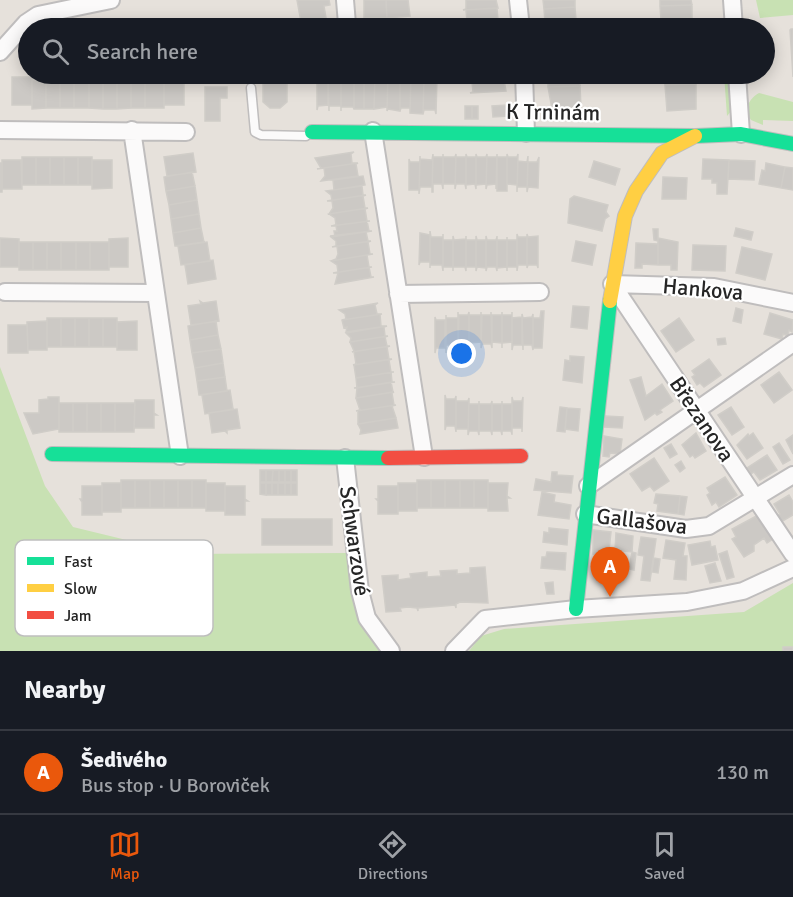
<!DOCTYPE html>
<meta charset="utf-8">
<style>
:root{--surface:#171b24;--page:#242831;--text:#f1f3f6;--muted:#9ea1a6;--line:#363941;--accent:#ea580c}
body{margin:0;font-family:Signika,sans-serif;background:var(--page);color:var(--text)}
.you{position:absolute;left:462px;top:354px;width:21px;height:21px;margin:-15px;border:4px solid #fff;border-radius:50%;background:#1a73e8;box-shadow:0 0 0 9px #1a73e833}
.badge{display:grid;place-items:center;width:39px;height:39px;border-radius:50%;background:var(--accent);color:#fff;font-size:20px;font-weight:700}
.pin{position:absolute;translate:-50% -50px;filter:drop-shadow(0 2px 3px #0008)}
.pin::after{content:'';position:absolute;top:32px;width:21px;height:18px;background:inherit;clip-path:polygon(0 0,100% 0,50% 100%)}
.list{margin:0;padding:0;list-style:none}
h2{display:flex;justify-content:space-between;align-items:center;height:78px;margin:0;padding:0 24px;font-size:26px}
h2 small{font-size:20px;font-weight:400;color:var(--muted)}
.list li{display:grid;grid-template-columns:39px 1fr auto;gap:18px;align-items:center;box-sizing:border-box;height:84px;padding:0 24px;border-top:2px solid var(--line)}
.list b{display:block;font-size:22px;white-space:nowrap}
.list p{margin:0;font-size:20px;white-space:nowrap;color:var(--muted)}
.list em{font-size:20px;font-style:normal;color:var(--muted)}
.icon{flex:none;width:33px;height:33px;fill:none;stroke:currentColor;stroke-width:2;stroke-linecap:round;stroke-linejoin:round}
.map{position:relative;flex:none;width:793px;height:651px;overflow:hidden}
.search{position:absolute;background:var(--surface);box-shadow:0 3px 15px #0003;left:18px;right:18px;top:18px;height:66px;display:flex;align-items:center;gap:15px;box-sizing:border-box;padding:0 21px;border-radius:33px;color:var(--muted);font-size:22px}
.sheet{height:162px;background:var(--surface)}
nav{display:flex;justify-content:space-around;align-items:center;box-sizing:border-box;height:84px;border-top:2px solid var(--line);background:var(--surface);font-size:16px;color:var(--muted)}
nav a{display:grid;justify-items:center;gap:3px}
nav .on{color:var(--accent)}
.map>svg:first-child{display:block}
.green{fill:#c8e1b3}
.building{fill:#ccc9c5;stroke:#d0cdc8;stroke-width:1.5}
.lines{fill:none;stroke-linecap:round;stroke-linejoin:round}
.lane-casing{stroke:#bfbdbd;stroke-width:11}
.street-casing{stroke:#bfbdbd;stroke-width:20}
.fast-casing{stroke:#bfbdbd;stroke-width:16}
.slow-casing{stroke:#bfbdbd;stroke-width:16}
.jam-casing{stroke:#bfbdbd;stroke-width:16}
.lane{stroke:#fbfafa;stroke-width:8}
.street{stroke:#fbfafa;stroke-width:16}
.fast{stroke:#16e098;stroke-width:14}
.slow{stroke:#ffcf43;stroke-width:14}
.jam{stroke:#f24e42;stroke-width:14}
.labels{text-anchor:middle;dominant-baseline:central;stroke-width:4.5;stroke-linejoin:round;paint-order:stroke}
.street-label{font-size:22px;fill:#262626;stroke:#fff}
.key{fill:#fff;stroke:#bebebe;stroke-width:1.5}
.key-label{font-size:16px;fill:#262626}
</style>
<div class="map">
<svg width="793" height="651" viewBox="0 0 793 651">
<rect width="100%" height="100%" fill="#e6e1db"/>
<!-- green -->
<path class="green" d="M756,0H793V15L760,18Z
M724,74H731L732,110L727,116Z
M759,93L793,102V121L763,120V125L751,120C743,109 749,99 759,93Z
M0,367L45,486L73,527L184,554L350,553L386,651H0Z
M793,583V651H469L481,636L504,629L744,612Z"/>
<!-- building -->
<path class="building" d="M297,0H329L330,5L324,6L326,18L301,22Z
M364,0H386L387,18H364Z
M386,0H408L410,16L387,18Z
M466,0H496L498,8L463,10L466,9Z
M543,0H575V7L544,9Z
M660,0H691L692,5L660,6Z
M692,5V18L661,20L660,6Z
M575,7L576,20L545,22L544,9Z
M497,8L498,20L501,21L464,23L467,22L466,10H463Z
M692,18L693,28H661V20Z
M576,20L577,28H545V22Z
M498,21L499,28H470L469,23H464L501,21Z
M791,29H793V77L790,30Z
M270,74H294L293,79H287V102L280,108H270L263,102V78H270Z
M317,74L318,77H328V74V105L318,106L317,110Z
M328,74L329,77H341V74V106H329V111Z
M341,74H354V109L353,107H341V111Z
M354,74H364V109H354Z
M364,74H375L374,109H364Z
M375,74H388L387,111V107L374,109Z
M388,74V78H400V75V111L388,109L387,111Z
M472,74H501L502,79L505,80L469,82L473,81Z
M548,74H579L580,86L548,87Z
M664,74H696V84L665,85Z
M400,75L401,78H410L411,75L410,113V108H401L400,111Z
M411,75V80H423L424,78L423,114L410,113Z
M12,77H32V105H12Z
M164,77H184V105H164Z
M437,77L436,114L435,110H424L423,114L424,78V80H436Z
M32,80H46V108L32,109Z
M46,80H60V108H46Z
M60,80H74V108H60Z
M74,80H89V108H74Z
M89,80H103V109L89,108Z
M103,80H117V109H103Z
M117,80H131V108L117,109Z
M131,80H145V108H131Z
M145,80H164V108H145Z
M504,80L506,91L470,93L473,92L472,82H469Z
M696,84V109L667,111L665,85Z
M580,86L581,108L552,109L548,87Z
M205,87H227V98H220V121H205Z
M507,105L508,116L493,117L492,106Z
M465,106H472V119H465Z
M472,106H478V119H472Z
M354,152L351,154L352,163H358L317,169L321,168L315,158Z
M193,153L196,172L167,176L164,157Z
M433,154L432,192V187H420L419,194L420,156V159L432,160Z
M433,154V157H443V154V189L442,184H433V192H432Z
M443,154V157H455L456,154L455,189V184H443V189Z
M456,154V157H466V154V189L465,184H456L455,189Z
M466,154L467,157H476V154V189L475,184L466,185Z
M476,154L477,157H486L487,154L486,189V184L476,185V189Z
M487,154V157H497V154L496,189V184L487,185L486,189Z
M497,154V157H507V154V191H497Z
M507,154L508,157H517L518,154L517,192V185L507,184Z
M420,156L419,194V190H409V159L410,162H420Z
M528,156L527,192V187H517L518,161L527,162Z
M22,157H36V185H22Z
M36,157H50V185H36Z
M50,157H64V185H50Z
M64,157H78V185H64Z
M78,157H92V185H78Z
M539,157L538,188L528,187L527,192L528,162H537Z
M703,159L729,160L727,194H717V183H712V179H702Z
M2,160H21L22,189H2Z
M92,160H112V188L92,189Z
M729,160L755,161L754,180L728,179Z
M594,161L620,169L615,185L589,177Z
M0,163H2V192H0Z
M358,163L356,164L358,176L321,181L325,176L324,168L317,169Z
M766,163L785,167L781,188L759,184L762,170L765,171Z
M785,167L793,168V190L781,188Z
M192,172L195,186L166,191L164,177Z
M363,176L365,185L334,190L333,180Z
M663,177L687,178L686,199H662Z
M195,186L197,200L169,205L166,191Z
M362,186L363,195H366L327,201L332,200L331,195L326,191Z
M366,195L363,196L365,208H368L329,214L333,208L332,201H327Z
M574,196L608,205L606,212L609,216L605,219L602,231L568,223L570,199Z
M197,200L199,214L171,219L169,205Z
M368,208L365,209L367,221H370L331,226L336,225L335,218L329,214Z
M199,214L201,228L173,233L171,219Z
M367,221L369,231H372L330,236H335L334,231H337L336,226H331L370,221Z
M201,228L204,242L175,246L173,233Z
M736,228L753,232L751,240L734,236Z
M653,229H658V241L654,240Z
M372,231L366,232L368,241H371L332,247L336,246V241L331,237Z
M430,231V268V262H420L419,265L420,233L430,235Z
M430,231L431,237H443V234V271L442,265H430V268Z
M443,234V240H453V236V271V267H443V271Z
M517,234L518,237H527V234V268V265H518L517,271Z
M517,234V271V267H507V271V237V240H517Z
M527,234L528,237L538,236V268L537,265H528L527,268Z
M453,236L454,240L466,239V236V271L465,267H453V271Z
M466,236V240H476V236V271V267H466V271Z
M476,236L477,240H486V236V271V268L477,267L476,271Z
M486,236L487,240H496L497,237V271L496,267H487L486,271Z
M497,236V240H507V237V271V267L497,268V271Z
M0,238L19,239V267H0Z
M128,238V267H109V239Z
M658,238L678,242L677,270H671V265H658Z
M576,241L596,245L592,265L572,261Z
M19,242H33V270H19Z
M33,242H47V270H33Z
M47,242H61V270H47Z
M61,242H76V270H61Z
M76,242H90V270H76Z
M90,242H109V270H90Z
M207,242L210,261L181,265L178,246Z
M368,242L370,254H373L331,261L336,259L338,254L337,246L332,247L371,241Z
M636,243L658,244V265L642,264V268H635Z
M693,245L726,246L725,271L692,270Z
M742,247L772,254L765,280L736,273Z
M373,254L367,255L369,267H372L333,273L338,272L337,265L331,261Z
M213,260L216,279L188,284L185,265Z
M369,267L371,277H374L335,284L338,273H333L372,267Z
M200,301L203,303L216,301L219,321L191,325L188,306L201,304Z
M378,303L375,305L377,314H382L342,320L346,319L345,314L339,310Z
M573,306L589,307L587,329L571,327Z
M736,308L743,310L741,323L733,321Z
M541,311H544L542,348H533V318H540Z
M458,312V350V345H446V353V315V318H458Z
M469,312V348L468,343H459L458,350L459,315H468Z
M481,312V342L469,343V315H481Z
M491,312L492,348L491,344H482L481,348L482,315H491Z
M502,312V348V343L492,342V348V315H502Z
M512,312V350V342L502,343V348V315H512Z
M770,313L793,320L792,332L789,330L788,336L783,334L782,339L764,334Z
M380,314L381,326H387L346,332L347,327L344,328L342,320L382,314Z
M522,314L523,318L532,317L533,314V350L532,345H523V350Z
M522,314V345H513L512,350V318L522,317Z
M435,317L436,320H445V348H436L435,353Z
M47,318H61V347H47Z
M61,318H75V347H61Z
M75,318H89V347H75Z
M89,318H103V347H89Z
M103,318H117V347H103Z
M679,318L694,340L676,352L661,331Z
M47,321V350H28L27,322Z
M137,321V350H117V322Z
M216,321L218,335L190,340L188,326Z
M8,325H27L28,353H8Z
M387,326L384,327L385,336H388L350,342L351,338L346,333Z
M218,335L221,349L192,353L190,340Z
M388,336L385,337L387,346H390L352,352L354,351L350,342Z
M725,338L726,344L718,345L717,339Z
M390,346L387,347L389,359H392L353,365L356,364L354,352H352Z
M221,349L223,363L195,368L192,353Z
M570,356L584,357L582,383L563,380L565,360L570,361Z
M392,359L389,360L391,372H393L356,378L354,365Z
M709,359L721,375L704,387L700,383L697,385L692,377L695,375L692,371Z
M223,363L225,377L197,381L195,368Z
M391,372L392,382H395L354,388H357L356,378L393,372H394Z
M779,372L792,390L774,403L761,385Z
M225,377L227,391L199,395L197,381Z
M641,377L646,396L662,384L673,401L660,410L662,412L657,415L655,413L645,420L630,380Z
M391,382L393,392L356,398L357,388Z
M230,390L233,409L205,414L202,395Z
M394,392L392,393L394,405H396L356,411L360,410L356,398Z
M445,395L446,399H455L456,396V432L455,426H446L445,430Z
M456,396V401H468L469,398L468,435V429H456V432Z
M48,397H59V429L33,434L24,413H39V400L48,399Z
M512,397V434L511,431H502V435V401V404H512Z
M512,397L513,401H522L523,397L522,432V428H512V435Z
M469,398V404H479V401V435L478,431H469L468,435Z
M135,400H154V413L157,415H154V428H134Z
M479,401V404H491L492,401V435L491,431H479V435Z
M492,401V404H502V401V435L501,431H492V435Z
M59,403H73V432H59Z
M73,403H87V432H73Z
M87,403H101V432H87Z
M101,403H115V432H101Z
M115,403H135L134,432H115Z
M396,405L392,406L396,418L358,424V411H356Z
M560,407L567,408L565,432L557,431Z
M731,407L744,427L732,435L718,415Z
M567,408L580,409L578,431L565,429Z
M237,409L240,428L227,430V433L225,431L212,433L209,413Z
M605,416L623,417L622,428L604,427Z
M396,418L398,428L360,434L361,430L358,424Z
M696,433L706,451L695,458L693,455L690,457L682,445Z
M753,433L763,448L747,459L737,445L748,434L749,436Z
M793,435V454L786,440Z
M604,436L622,439L620,454L610,453L609,457L603,456Z
M779,443L790,460L783,464L773,447Z
M671,444L677,454L670,458L664,448Z
M767,455L777,470L760,480L754,472L751,474L747,468Z
M654,458L669,481L654,491L650,486L642,491L630,474Z
M681,461L685,468L680,472L675,465Z
M260,470H266V482H260Z
M266,470H273L272,482H266Z
M273,470H279V482H272Z
M279,470H285V482H279Z
M285,470H291V482H285Z
M291,470H297V482H291Z
M552,472H557V475L573,476L571,493L534,490L536,479L551,482Z
M725,477L737,495L719,507L716,502L712,505L707,495L710,493L707,488Z
M121,480H135V508H121Z
M135,480H150V508H135Z
M150,480H164V508H150Z
M164,480H178V508H164Z
M178,480H192V508H178Z
M192,480H206V508H192Z
M417,480H431V508H417Z
M431,480H445V508H431Z
M445,480H460V508H445Z
M460,480H474V508H460Z
M474,480H488V508H474Z
M102,483H121V512H102Z
M206,483H225V511H206Z
M260,483H266V495L260,494Z
M266,483H272V495H266Z
M272,483H278V495H272Z
M278,483H285V495H278Z
M285,483H291V495H285Z
M291,483H297V495H291Z
M398,483H417V511H398Z
M488,483H508L507,496L510,498H507L508,511H488Z
M82,486H102V515H82V502L80,499H82Z
M225,486H245V499L248,501H245V515H225Z
M378,486H398V514H378V501L376,499H378Z
M542,492L555,495L554,502L571,505L569,519L538,515Z
M656,494L680,496L678,514L657,511L658,504L654,503Z
M789,495L793,502V515L781,522L777,516L780,514L774,504Z
M680,496L687,497L684,515L678,514Z
M760,514L776,537L767,543L764,538L754,545V551L744,557L732,539L736,537L732,529Z
M262,519H332V545H262Z
M549,528L568,530L567,545L543,542L544,532L549,533Z
M593,530L611,532L606,578L601,577V555L593,554Z
M616,533L633,536L632,552L615,550Z
M641,537L656,539L650,581L641,580L644,556L638,555Z
M666,540L685,543L683,556H687L686,580L674,579L676,560L663,558Z
M710,541L711,547L715,546L718,560L692,565L688,545Z
M727,551L734,577L727,579L719,554Z
M547,552L566,553L565,570L541,568L542,557H546Z
M632,552L636,553L634,570L629,569Z
M654,558L660,559L658,573L652,572Z
M715,563L721,581L710,583L705,566Z
M485,567L488,603L460,602L456,604V608L455,605L444,606L418,608V611L417,608L408,607L400,608L401,611L386,612L382,576L398,575V580L411,578L410,574L427,572V577L441,576L440,571L457,570V574L470,573V568Z
M553,582L554,594H547L545,583Z
M783,647H793V651H783Z"/>
<g class="lines">
<!-- lane casing -->
<g class="lane-casing">
<path id="lane" d="M251,88L255,132L261,135L306,136L311,132"/>
</g>
<!-- street casing -->
<g class="street-casing">
<path id="street" d="M345,0L347,24
M518,0L521,28
M732,0L734,28
M0,52L26,23L38,15L111,0
M524,74L526,133
M737,74L741,134
M0,130L186,132
M132,130L180,456
M373,131L424,457
M612,284L793,554
M612,284L714,287L793,303
M5,292L156,293
M398,294L540,292
M345,458L360,591L367,618L391,651
M588,486L793,343
M585,514L686,529L709,526L793,475
M454,651L485,619L576,609L687,602L743,591L793,568"/>
</g>
<!-- fast casing -->
<g class="fast-casing">
<path id="fast" d="M312,132L695,136L741,134L793,144
M52,454L388,458
M576,609L610,301"/>
</g>
<!-- slow casing -->
<g class="slow-casing">
<path id="slow" d="M610,301L625,216L636,191L662,153L695,136"/>
</g>
<!-- jam casing -->
<g class="jam-casing">
<path id="jam" d="M388,458L521,456"/>
</g>
<!-- lane -->
<use href="#lane" class="lane"/>
<!-- street -->
<use href="#street" class="street"/>
<!-- fast -->
<use href="#fast" class="fast"/>
<!-- slow -->
<use href="#slow" class="slow"/>
<!-- jam -->
<use href="#jam" class="jam"/>
</g>
<g class="labels">
<!-- street labels -->
<g class="street-label">
<text transform="translate(553 112) rotate(1)">K Trninám</text>
<text transform="translate(703 289) rotate(5)">Hankova</text>
<text transform="translate(702 419) rotate(56)">Březanova</text>
<text transform="translate(642 521) rotate(7)">Gallašova</text>
<text transform="translate(355 541) rotate(82)">Schwarzové</text>
</g>
</g>
<!-- legend -->
<rect x="15" y="540" width="198" height="96" rx="9" class="key"/>
<rect x="27" y="557" width="27" height="8" fill="#16e098"/>
<rect x="27" y="584" width="27" height="8" fill="#ffcf43"/>
<rect x="27" y="611" width="27" height="8" fill="#f24e42"/>
<g class="key-label">
<text x="64" y="567">Fast</text>
<text x="64" y="594">Slow</text>
<text x="64" y="621">Jam</text>
</g>
</svg>
<div class="you"></div>
<div class="pin badge" style="left:610px;top:597px">A</div>
<div class="search"><svg class="icon" aria-label="search" viewBox="0 0 24 24"><circle cx="10" cy="10" r="6"/><path d="M15 15l6 6"/></svg>Search here</div>
</div>
<section class="sheet">
<h2>Nearby<small></small></h2>
<ul class="list">
<li><span class="badge">A</span><div><b>Šedivého</b><p>Bus stop · U Boroviček</p></div><em>130 m</em></li>
</ul>
</section>
<nav>
<a class="on"><svg class="icon" aria-label="map" viewBox="0 0 24 24"><path d="M3 6l6-2 6 2 6-2v14l-6 2-6-2-6 2zM9 4v14M15 6v14"/></svg>Map</a>
<a><svg class="icon" aria-label="directions" viewBox="0 0 24 24"><path d="M12 3l9 9-9 9-9-9zM9 14v-3h6M13 9l2 2-2 2"/></svg>Directions</a>
<a><svg class="icon" aria-label="saved" viewBox="0 0 24 24"><path d="M7 4h10v16l-5-4-5 4z"/></svg>Saved</a>
</nav>
